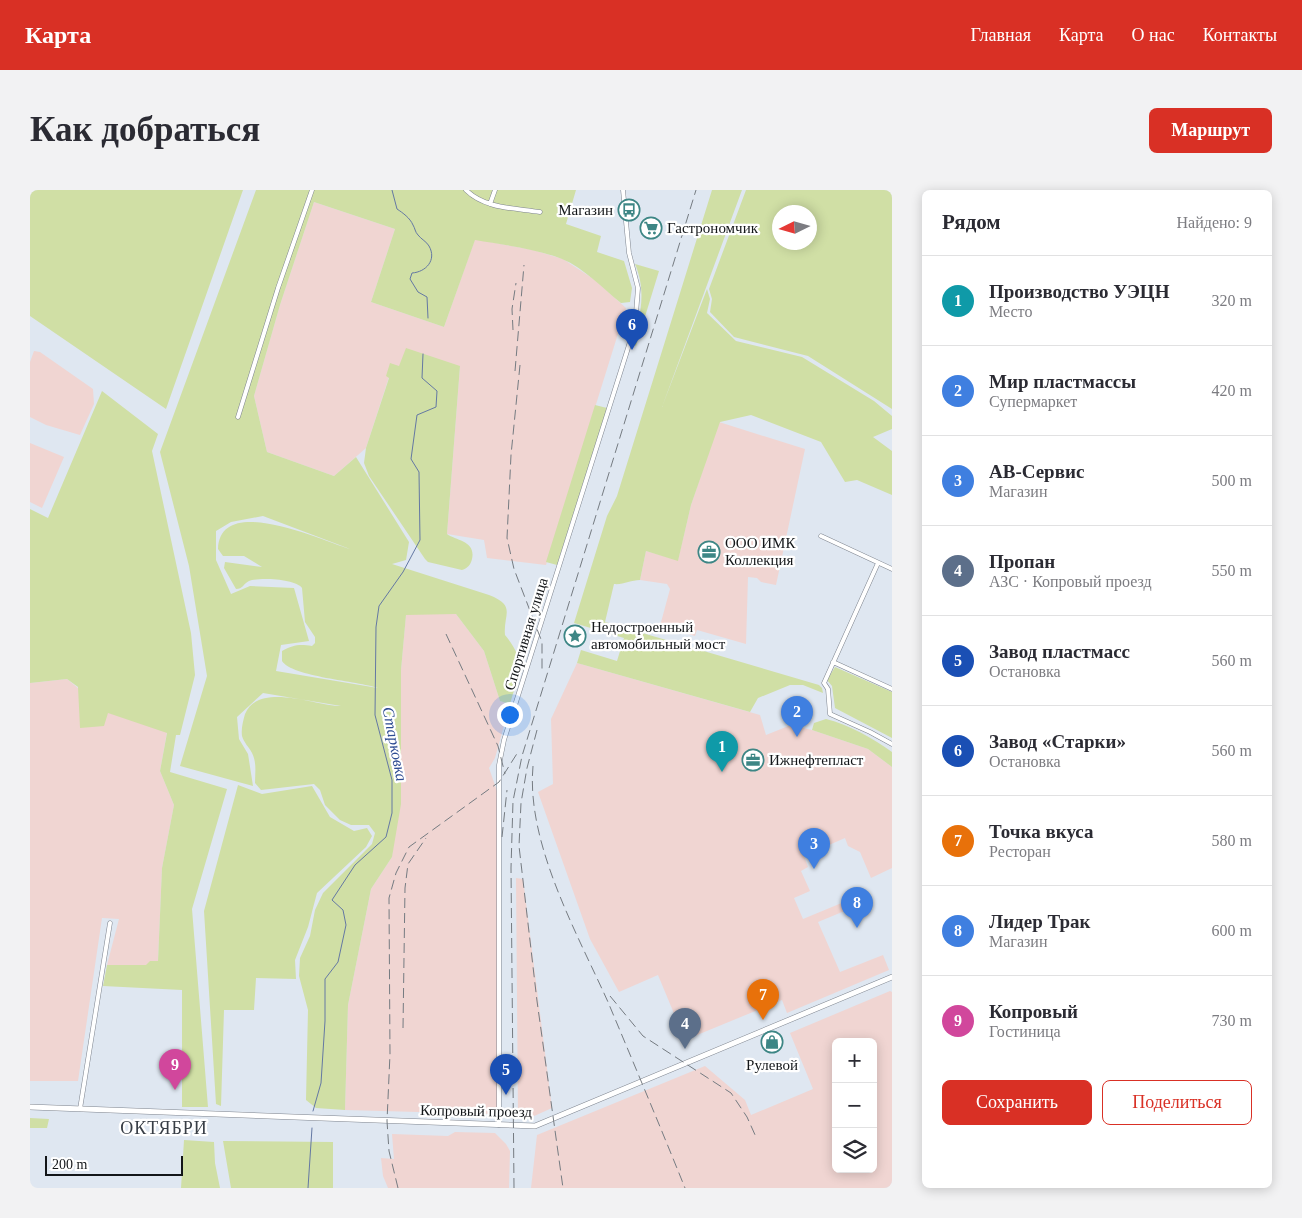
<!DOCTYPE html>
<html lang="ru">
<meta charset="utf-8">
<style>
:root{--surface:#fff;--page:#f2f2f3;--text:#2b2b33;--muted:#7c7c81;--line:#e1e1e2;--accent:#d93025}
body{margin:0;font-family:"Times New Roman",serif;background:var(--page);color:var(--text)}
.controls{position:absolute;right:15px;bottom:15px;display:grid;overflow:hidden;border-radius:8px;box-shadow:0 2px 12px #0003}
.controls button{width:45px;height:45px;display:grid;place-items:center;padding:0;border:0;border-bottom:1px solid var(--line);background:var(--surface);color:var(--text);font:25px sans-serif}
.compass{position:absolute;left:742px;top:15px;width:45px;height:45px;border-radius:50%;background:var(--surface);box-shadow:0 2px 12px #0003;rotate:265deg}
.scale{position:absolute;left:15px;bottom:12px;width:138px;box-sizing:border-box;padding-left:5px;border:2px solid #131619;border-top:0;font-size:14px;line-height:18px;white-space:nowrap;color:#131619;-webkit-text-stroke:4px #fff;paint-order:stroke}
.you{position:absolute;left:479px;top:524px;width:18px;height:18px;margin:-12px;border:4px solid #fff;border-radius:50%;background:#1a73e8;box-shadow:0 0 0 8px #1a73e833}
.badge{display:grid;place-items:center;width:32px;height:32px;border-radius:50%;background:var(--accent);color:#fff;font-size:16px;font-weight:700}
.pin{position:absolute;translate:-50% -41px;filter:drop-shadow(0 1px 2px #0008)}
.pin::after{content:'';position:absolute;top:26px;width:18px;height:15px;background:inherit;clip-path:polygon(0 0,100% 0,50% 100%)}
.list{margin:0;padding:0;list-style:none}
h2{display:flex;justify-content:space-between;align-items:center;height:65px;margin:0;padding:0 20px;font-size:21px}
h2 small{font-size:16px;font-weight:400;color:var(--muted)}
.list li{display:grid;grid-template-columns:32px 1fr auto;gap:15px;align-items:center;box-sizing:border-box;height:90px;padding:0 20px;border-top:1px solid var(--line)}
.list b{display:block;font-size:19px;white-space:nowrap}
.list p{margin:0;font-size:16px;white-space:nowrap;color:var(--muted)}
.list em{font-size:16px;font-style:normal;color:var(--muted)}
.actions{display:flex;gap:10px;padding:15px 20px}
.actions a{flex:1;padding:11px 0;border:1px solid var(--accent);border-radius:8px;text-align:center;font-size:18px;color:var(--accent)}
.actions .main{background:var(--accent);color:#fff}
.icon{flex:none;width:28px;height:28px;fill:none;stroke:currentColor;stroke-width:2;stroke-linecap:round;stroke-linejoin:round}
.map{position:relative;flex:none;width:862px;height:998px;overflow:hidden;border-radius:8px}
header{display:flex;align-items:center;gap:30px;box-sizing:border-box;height:70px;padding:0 25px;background:var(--accent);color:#fff}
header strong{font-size:24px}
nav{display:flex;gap:28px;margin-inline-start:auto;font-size:18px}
.intro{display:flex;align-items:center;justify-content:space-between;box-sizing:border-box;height:120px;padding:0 30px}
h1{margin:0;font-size:35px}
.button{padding:12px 22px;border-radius:8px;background:var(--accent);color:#fff;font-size:18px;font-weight:700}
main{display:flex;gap:30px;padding:0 30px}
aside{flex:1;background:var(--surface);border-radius:8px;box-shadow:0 2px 12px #0003}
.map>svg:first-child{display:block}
.industrial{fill:#f0d5d2;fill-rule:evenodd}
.green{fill:#d0dfa5;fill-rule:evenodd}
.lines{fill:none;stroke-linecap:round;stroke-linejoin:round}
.stream{stroke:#6478a3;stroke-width:1}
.minor-casing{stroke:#7e848e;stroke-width:5}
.secondary-casing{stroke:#7e848e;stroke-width:6}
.minor{stroke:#fff;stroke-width:4}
.secondary{stroke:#fff;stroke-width:5}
.rail{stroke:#757b81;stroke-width:1;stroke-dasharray:10 5;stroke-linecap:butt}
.labels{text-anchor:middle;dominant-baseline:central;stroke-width:4.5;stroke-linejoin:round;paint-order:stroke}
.poi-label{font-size:15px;fill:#131619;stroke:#fff;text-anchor:start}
.street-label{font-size:15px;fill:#131619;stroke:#fff}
.water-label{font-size:16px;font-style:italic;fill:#2e4c93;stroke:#fff}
.quarter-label{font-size:18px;letter-spacing:1px;fill:#383e46;stroke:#fff}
</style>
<header>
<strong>Карта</strong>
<nav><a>Главная</a><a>Карта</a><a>О нас</a><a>Контакты</a></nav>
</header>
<div class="intro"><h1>Как добраться</h1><a class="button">Маршрут</a></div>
<main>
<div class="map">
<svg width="862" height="998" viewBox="0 0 862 998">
<rect width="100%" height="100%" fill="#dfe7f1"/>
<!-- industrial -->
<path class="industrial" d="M284,12L365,39L341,112L414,137L445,49L503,60L533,69L565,90L596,118L516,375L457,368L454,350L417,344L430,176H369L359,187L336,258L304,286L237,262L224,206L250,115Z
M4,161L10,162L63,199L64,214L50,245L16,235L0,227V172Z
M689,232L775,259L746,395L731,392L727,388L718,387L716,454L667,440L665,446L630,436L640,399L637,394L610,390L616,361L648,370L661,315Z
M0,253L34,267L12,318L0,312Z
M376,424H426L454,461L470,511L480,514L465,568L459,578L467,601L468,916L462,924L315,920L318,815L341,699L362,667L371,526V480Z
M547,473L730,525L736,545L761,535L782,540L838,559L862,577V678L841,688L830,662L818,656L815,648L774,666L778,677L771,681L780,701L764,708L773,729L814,712L817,720L788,732L810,782L853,765L859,780L757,823L752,810L655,850L628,785L589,802L560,749L508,602L523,594L521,529Z
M37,489L77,522L137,542L130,581L144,615L132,678L128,771L117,775H77L89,729L72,728L48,891H0V493Z
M486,688L493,689L522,918L502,927L488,928Z
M860,801L862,802V998H501L507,945L675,876L715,910L721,925L783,899L760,843ZM806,852H843V979H806Z
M425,942L465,943L476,954L480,961L479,998H358L353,986L351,968L364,969L362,944L418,946Z"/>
<!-- green -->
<path class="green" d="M0,0H213L136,219L0,126Z
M226,0H546L536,34L571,46L567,62L594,71L602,98L600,112L591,113C572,98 554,78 532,69C504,58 473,55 445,50L414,137L341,112L365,39L284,12L250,115L224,206L237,262L304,286L326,267L379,352L376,370L362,374L459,405C487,416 473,424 475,445C497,472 489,483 480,514L470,511L454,461L426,424L376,425L371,480V614L362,667L341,699L318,815L315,920L286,918L276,910L278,820L269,786L270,768L280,746L285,720L293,703L342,654L345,643L339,635H321L310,630L295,615L290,600L284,594L231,600L225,593C225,583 227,573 222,563C219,557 214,553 212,546C211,539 213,531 215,524C229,491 286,516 311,516L233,503L207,527L209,549L218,564L223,596L150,576L177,486L159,376L130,262ZM233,326L320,359C294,352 190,302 188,359L193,366H214L232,377L195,372L194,378L206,399C213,399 213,394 219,391C229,387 266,389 272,398L275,432L285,447V453L282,456C269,454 263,455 252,461V471C262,487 328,491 348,498L246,481L251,455L279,451L264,398L220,396L201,404L186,370V341L201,332Z
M682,0H712L632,217L677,99L680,109L677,123L706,151L772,167L844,211L862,226V239L843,247L862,261V305L827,290L815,292L791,252L721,225L690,232L661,315L648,371L616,361L610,390C601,390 593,395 584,394L575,432L789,495L792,498L793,503L773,495H760L728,508L720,522L547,473L551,460L587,471L594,448L544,433L577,326L587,306Z
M716,0H862V219L778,166L704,147L680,122L682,109L679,99ZM749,22H779V52H749Z
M605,74L629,81L606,156L603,154C610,126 617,102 605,74Z
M376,158L430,176L417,344C427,351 446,351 442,369C441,374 438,378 432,380L398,372L395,369L339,286L334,273L336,258L359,188L356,186L360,173L369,176Z
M72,201L128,244L122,261L161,443L165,485L150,545H146L140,582L197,599L162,719L178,917H152V800L73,796L77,775H116L120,771H128L132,678L144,615L130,581L137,543L78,523L74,536L50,538L48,497L37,489L0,493V319L18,328Z
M565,215L577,218L527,375L516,372Z
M805,477L862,502V548L805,518L802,496L797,490Z
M796,529C820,535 842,548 862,562V577L838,559L782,540L784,533Z
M208,595L232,604L282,596L300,627L324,641L337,638L342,646L336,657L287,703L278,737L265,770L266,789L226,788L224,820H194L191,916L186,914L174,721Z
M0,928L19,929L17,938H0Z
M154,950L184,952L185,973L190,998H151Z
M193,951L303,952V998H201Z"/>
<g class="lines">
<!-- stream -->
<path class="stream" d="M362,0L367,19C373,23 380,28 383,35C385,38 385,42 388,45C391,49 397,52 399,56C407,70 396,82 382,83L380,89L388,102L397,107L398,128
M283,921L291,893L295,831V789L308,772L316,735L313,720L302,710L325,675L356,647L362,623V590L345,525L346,437L349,416L373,382L390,350L389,282L381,269L387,225L406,217L407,201L392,188L393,164
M278,998L282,938"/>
<!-- minor casing -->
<g class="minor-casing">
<path id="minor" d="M436,0C455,19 485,18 510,22
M460,14L465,0
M208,227L248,98L282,0
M791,346L862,379
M848,373L794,493L798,499L800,524L840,542L862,554
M803,472L862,499
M50,919L80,733
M469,935V575L474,550L605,136L608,98L599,63L593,0"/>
</g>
<!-- secondary casing -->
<g class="secondary-casing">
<path id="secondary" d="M0,917L505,936L862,787"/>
</g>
<!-- minor -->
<use href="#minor" class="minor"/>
<!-- secondary -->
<use href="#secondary" class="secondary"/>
<!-- rail -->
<path class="rail" d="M483,140L482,119L486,93
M490,175L481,265L477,348L484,379L512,452V483
M485,181L494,75
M416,444L468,556L475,584
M507,540L497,578L491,613L489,656L507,811L533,998
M503,576C496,653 547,743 578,812C604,874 630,936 655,998
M472,647L477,600
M580,806L613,846L701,903L717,927L726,947
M373,838L375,698L378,674L396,648
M368,998L359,961L357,931L360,864L359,708L366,683L379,657L469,592L488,562
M484,998L481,678L483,611L492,566L666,0"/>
</g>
<!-- icons -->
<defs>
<g id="bus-ring" transform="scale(1.125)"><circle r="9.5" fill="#fff" stroke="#3d8685" stroke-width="1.5"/><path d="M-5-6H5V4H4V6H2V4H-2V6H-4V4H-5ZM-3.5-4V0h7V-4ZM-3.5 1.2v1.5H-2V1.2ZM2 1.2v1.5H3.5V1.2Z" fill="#3d8685"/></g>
<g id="supermarket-ring" transform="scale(1.125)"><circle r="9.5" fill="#fff" stroke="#3d8685" stroke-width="1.5"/><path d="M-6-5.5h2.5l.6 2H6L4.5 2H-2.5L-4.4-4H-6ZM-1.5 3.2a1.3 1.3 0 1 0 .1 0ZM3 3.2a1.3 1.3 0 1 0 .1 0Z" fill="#3d8685"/></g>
<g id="office-ring" transform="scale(1.125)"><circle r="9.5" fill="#fff" stroke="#3d8685" stroke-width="1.5"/><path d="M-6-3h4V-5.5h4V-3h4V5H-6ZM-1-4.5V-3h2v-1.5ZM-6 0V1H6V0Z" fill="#3d8685"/></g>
<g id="sight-ring" transform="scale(1.125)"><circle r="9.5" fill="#fff" stroke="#3d8685" stroke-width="1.5"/><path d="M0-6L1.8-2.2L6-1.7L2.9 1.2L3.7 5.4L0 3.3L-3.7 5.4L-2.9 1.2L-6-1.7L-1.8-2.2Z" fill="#3d8685"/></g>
<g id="shop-ring" transform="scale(1.125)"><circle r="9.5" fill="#fff" stroke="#3d8685" stroke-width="1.5"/><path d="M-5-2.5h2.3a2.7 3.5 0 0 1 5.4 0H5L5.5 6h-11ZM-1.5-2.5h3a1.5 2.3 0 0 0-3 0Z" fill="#3d8685"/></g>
</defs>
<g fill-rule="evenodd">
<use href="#bus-ring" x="599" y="20"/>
<use href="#supermarket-ring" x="621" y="38"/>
<use href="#office-ring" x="679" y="362"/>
<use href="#sight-ring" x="545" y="446"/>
<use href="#office-ring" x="723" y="570"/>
<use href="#shop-ring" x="742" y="852"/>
</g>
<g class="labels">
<!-- poi labels -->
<g class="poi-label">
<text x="583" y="20" text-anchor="end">Магазин</text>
<text x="637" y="38">Гастрономчик</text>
<text x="695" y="353">ООО ИМК<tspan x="695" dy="17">Коллекция</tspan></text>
<text x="561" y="437">Недостроенный<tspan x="561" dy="17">автомобильный мост</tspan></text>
<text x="739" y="570">Ижнефтепласт</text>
<text x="742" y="875" text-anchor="middle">Рулевой</text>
</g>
<!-- street labels -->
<g class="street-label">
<text transform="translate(496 444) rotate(-73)">Спортивная улица</text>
<text transform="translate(446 921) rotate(1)">Копровый проезд</text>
</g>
<!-- water labels -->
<g class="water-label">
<text transform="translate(365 554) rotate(79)">Старковка</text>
</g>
<!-- quarter labels -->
<g class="quarter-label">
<text x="134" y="938">ОКТЯБРИ</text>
</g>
</g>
</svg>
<div class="controls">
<button>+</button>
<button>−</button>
<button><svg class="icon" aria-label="layers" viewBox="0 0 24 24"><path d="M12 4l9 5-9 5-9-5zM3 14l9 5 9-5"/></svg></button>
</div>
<svg class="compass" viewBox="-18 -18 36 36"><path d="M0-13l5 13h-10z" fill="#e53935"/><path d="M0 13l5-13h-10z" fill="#7c7c81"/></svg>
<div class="scale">200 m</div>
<div class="you"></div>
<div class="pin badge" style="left:692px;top:582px;background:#0f9aa8">1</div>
<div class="pin badge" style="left:767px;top:547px;background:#3f7fe0">2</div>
<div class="pin badge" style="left:784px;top:679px;background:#3f7fe0">3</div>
<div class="pin badge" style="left:655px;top:859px;background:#5c6f8a">4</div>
<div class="pin badge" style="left:476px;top:905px;background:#1a4fb4">5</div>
<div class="pin badge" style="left:602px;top:160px;background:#1a4fb4">6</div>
<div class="pin badge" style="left:733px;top:830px;background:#e8710a">7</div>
<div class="pin badge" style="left:827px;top:738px;background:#3f7fe0">8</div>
<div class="pin badge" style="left:145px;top:900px;background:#d1479c">9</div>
</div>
<aside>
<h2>Рядом<small>Найдено: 9</small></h2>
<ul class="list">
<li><span class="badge" style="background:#0f9aa8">1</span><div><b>Производство УЭЦН</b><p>Место</p></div><em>320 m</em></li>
<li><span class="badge" style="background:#3f7fe0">2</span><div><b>Мир пластмассы</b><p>Супермаркет</p></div><em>420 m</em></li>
<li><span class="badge" style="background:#3f7fe0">3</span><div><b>АВ-Сервис</b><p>Магазин</p></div><em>500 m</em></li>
<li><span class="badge" style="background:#5c6f8a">4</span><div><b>Пропан</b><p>АЗС · Копровый проезд</p></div><em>550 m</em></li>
<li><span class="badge" style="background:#1a4fb4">5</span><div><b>Завод пластмасс</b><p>Остановка</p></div><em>560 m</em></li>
<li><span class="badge" style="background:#1a4fb4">6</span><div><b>Завод «Старки»</b><p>Остановка</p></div><em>560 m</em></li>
<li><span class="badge" style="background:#e8710a">7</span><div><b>Точка вкуса</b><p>Ресторан</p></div><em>580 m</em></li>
<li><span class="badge" style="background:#3f7fe0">8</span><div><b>Лидер Трак</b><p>Магазин</p></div><em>600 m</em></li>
<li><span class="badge" style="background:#d1479c">9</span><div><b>Копровый</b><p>Гостиница</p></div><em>730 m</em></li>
</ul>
<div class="actions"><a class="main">Сохранить</a><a>Поделиться</a></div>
</aside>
</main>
